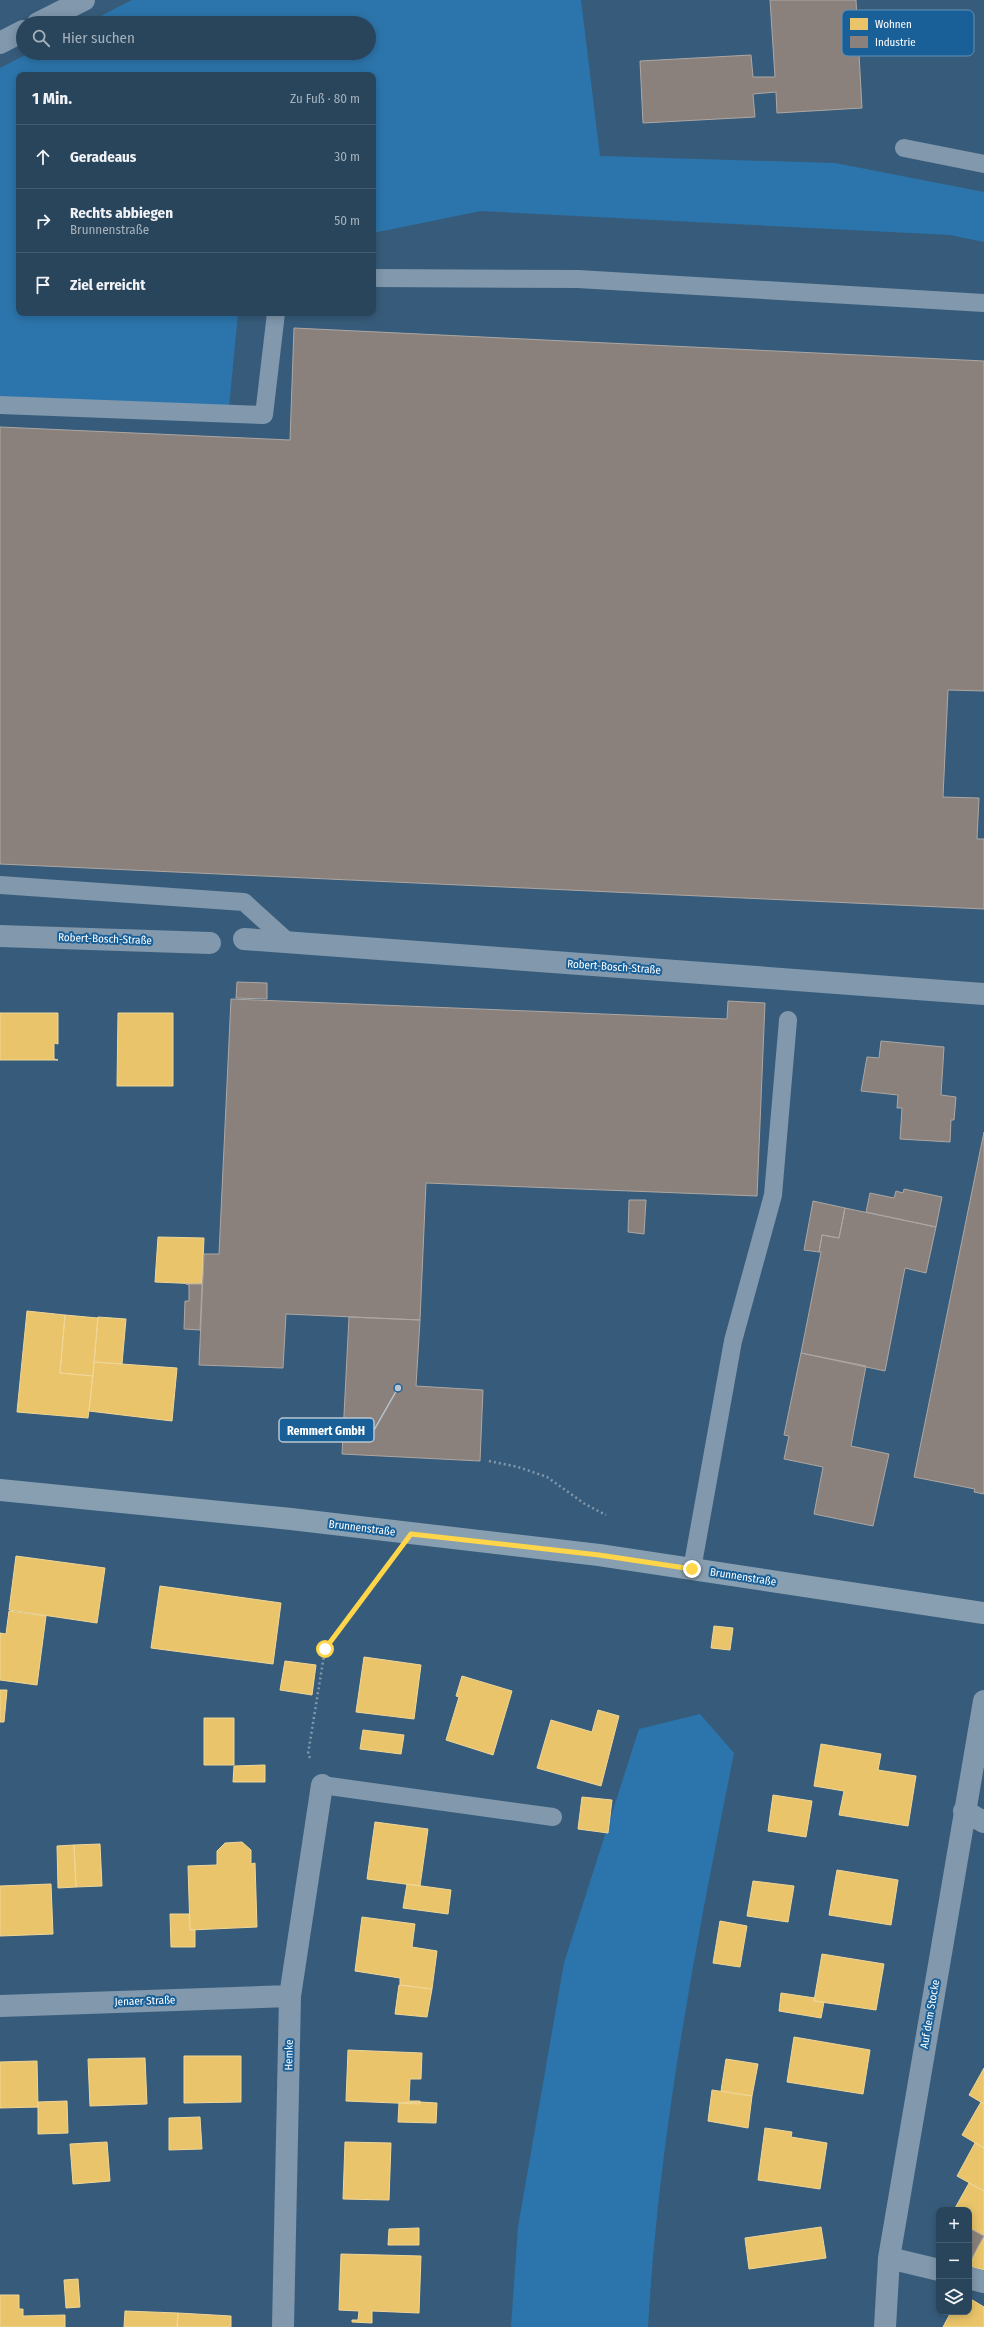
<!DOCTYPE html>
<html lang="de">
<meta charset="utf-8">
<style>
:root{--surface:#29455c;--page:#354f65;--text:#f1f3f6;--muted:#a5b1bb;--line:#455d72}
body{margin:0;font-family:"Fira Sans Condensed",sans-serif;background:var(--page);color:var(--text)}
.controls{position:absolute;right:12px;bottom:12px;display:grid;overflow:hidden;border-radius:8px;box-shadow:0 2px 10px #0003}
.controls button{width:36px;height:36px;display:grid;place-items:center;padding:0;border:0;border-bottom:1px solid var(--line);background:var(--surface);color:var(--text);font:20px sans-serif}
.stop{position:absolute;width:12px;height:12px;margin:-9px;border:3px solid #ffd54a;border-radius:50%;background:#fff}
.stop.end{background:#ffd54a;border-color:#fff;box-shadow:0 1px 4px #0008}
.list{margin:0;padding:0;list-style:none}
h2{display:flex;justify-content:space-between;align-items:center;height:52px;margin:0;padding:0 16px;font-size:17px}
h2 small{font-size:13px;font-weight:400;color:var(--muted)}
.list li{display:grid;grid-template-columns:26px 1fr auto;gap:12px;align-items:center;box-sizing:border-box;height:64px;padding:0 16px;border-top:1px solid var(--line)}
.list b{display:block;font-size:15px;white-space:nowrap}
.list p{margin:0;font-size:13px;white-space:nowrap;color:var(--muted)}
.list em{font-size:13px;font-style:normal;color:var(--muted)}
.icon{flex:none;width:22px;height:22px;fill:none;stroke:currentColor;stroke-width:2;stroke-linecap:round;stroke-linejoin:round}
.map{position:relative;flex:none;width:984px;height:2327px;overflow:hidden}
.search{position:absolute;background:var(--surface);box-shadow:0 2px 10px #0003;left:16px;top:16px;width:360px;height:44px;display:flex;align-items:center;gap:10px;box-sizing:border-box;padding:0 14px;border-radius:22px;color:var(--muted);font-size:15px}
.panel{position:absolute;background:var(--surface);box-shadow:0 2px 10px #0003;left:16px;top:72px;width:360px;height:244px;border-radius:8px}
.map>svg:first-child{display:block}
.green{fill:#2c75ac}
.homes{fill:#e9c46a;stroke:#f0d697}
.industry{fill:#8a817c;stroke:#ada7a3}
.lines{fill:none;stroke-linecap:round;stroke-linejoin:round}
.path{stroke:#8198ad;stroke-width:2.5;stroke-dasharray:2 3;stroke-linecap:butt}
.lane{stroke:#8198ad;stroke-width:18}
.street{stroke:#8198ad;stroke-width:22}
.secondary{stroke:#889fb1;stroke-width:22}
.route{stroke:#ffd54a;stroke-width:5}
.labels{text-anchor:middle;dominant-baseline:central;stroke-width:4;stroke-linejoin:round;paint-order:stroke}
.street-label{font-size:11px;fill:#fff;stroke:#1a6098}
.key{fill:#1a6098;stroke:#5f90b7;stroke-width:1}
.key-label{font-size:11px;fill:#fff}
.leader{fill:none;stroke:#b9c6d1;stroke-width:1.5}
.callout-dot{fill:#b9c6d1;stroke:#1a6098;stroke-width:1.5}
.callout{fill:#1a6098;stroke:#b9c6d1;stroke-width:1.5}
.callout-label{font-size:12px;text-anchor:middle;font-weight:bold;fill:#fff}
</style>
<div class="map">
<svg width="984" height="2327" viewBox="0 0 984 2327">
<rect width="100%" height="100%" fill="#375c7b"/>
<!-- green -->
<path class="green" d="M132,0H581L600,156L835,163L984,192V242L950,235L481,211L373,233V75H19V313H238L229,407L0,398V68L29,53H369V23H87Z
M700,1714L734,1753C696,1943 659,2133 648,2327H511L518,2227L564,1963L639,1729Z"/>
<!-- homes -->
<path class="homes" d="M0,1013H58V1044L54,1043V1059L58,1060H0Z
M118,1013H173V1086H117Z
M158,1237L204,1238L202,1284L155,1282Z
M27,1311L65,1315L60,1373L93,1376L88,1418L17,1412Z
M65,1315L98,1318L93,1376L60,1373Z
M98,1317L126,1319L122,1364L94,1362Z
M94,1362L177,1368L172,1421L89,1411Z
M16,1556L105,1568L97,1623L9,1610Z
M160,1586L281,1603L273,1664L151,1648Z
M9,1611L46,1616L37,1685L0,1680V1633L6,1634Z
M714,1626L733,1628L730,1650L711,1648Z
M364,1657L421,1665L414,1719L356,1712Z
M285,1661L316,1665L312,1695L280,1690Z
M462,1676L512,1691L493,1755L446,1740L459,1697L456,1696Z
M0,1690H7L4,1722H0Z
M598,1710L619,1716L601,1786L537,1768L551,1720L592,1732Z
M204,1718H234V1765H204Z
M363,1730L404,1735L401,1754L360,1749Z
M821,1744L881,1754L878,1770L916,1776L908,1826L839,1815L844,1791L814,1786Z
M265,1765V1782H233L234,1766Z
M773,1795L812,1801L806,1837L768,1831Z
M582,1797L612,1800L608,1833L578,1829Z
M375,1822L428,1829L420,1886L367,1879Z
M242,1842L251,1850V1864L255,1863L257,1927L190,1930L188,1866L217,1865V1851L225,1843Z
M100,1844L102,1886L76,1887L74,1845Z
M74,1845L76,1887L58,1888L57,1846Z
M837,1870L898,1880L891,1925L829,1915Z
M753,1881L794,1886L788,1922L747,1916Z
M51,1884L53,1934L0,1936V1886Z
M407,1884L451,1890L448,1914L403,1908Z
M170,1914H189L190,1930H195V1947H171Z
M362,1917L415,1924L412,1947L437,1951L432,1989L400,1985V1978L355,1971Z
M720,1921L747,1926L740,1967L713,1963Z
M822,1954L884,1964L876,2010L814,2001Z
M399,1985L432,1989L427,2017L395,2014Z
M781,1993L815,1998L814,2001L824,2002L821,2018L779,2011Z
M794,2037L870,2050L863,2094L787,2082Z
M348,2050L422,2053L421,2079H410L409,2101H420V2104L346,2101Z
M184,2056H241V2102L184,2103Z
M145,2058L147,2104L90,2106L88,2059Z
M726,2059L758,2064L752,2096L721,2091Z
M37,2061L38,2107L0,2108V2062Z
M984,2068V2104L969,2095Z
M712,2090L752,2096L748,2128L708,2121Z
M67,2101L68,2133L38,2134V2102Z
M420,2102L437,2103L436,2123L398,2122L399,2103Z
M981,2102L984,2104V2148L962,2135Z
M200,2117L202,2149L169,2150V2118Z
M765,2128L792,2132L791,2137L827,2143L820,2189L758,2180Z
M107,2142L110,2181L73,2184L70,2144Z
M345,2142L391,2143L389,2200L343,2199Z
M975,2143L984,2148V2191L957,2176Z
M969,2183L984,2191V2236L969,2228V2210H954Z
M821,2227L826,2258L749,2269L745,2238Z
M419,2228V2245H388L389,2229Z
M984,2236V2270L969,2266Z
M341,2254L421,2256L419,2313L372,2311V2323L352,2322V2320H358L359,2311L339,2310Z
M78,2279L80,2307L66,2308L64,2280Z
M0,2295H19V2309H23V2316L65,2315V2327H0Z
M969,2298L984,2307V2327H943L951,2312H969Z
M125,2311L178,2313L177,2327H124Z
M178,2313L231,2316V2327H177Z"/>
<!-- industry -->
<path class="industry" d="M770,0H856L862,108L777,113L776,92L753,94L755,117L643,123L640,61L751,55L753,77H775Z
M294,328L984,361V691L948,690L943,797L979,798L977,839H984V909L0,864V427L290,440Z
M237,982L267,983V999L236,998Z
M231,999L727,1019L728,1001L765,1003L757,1196L426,1183L420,1320L286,1314L283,1368L199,1365L204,1254H219Z
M881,1041L944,1047L941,1095L956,1097L954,1120H951L950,1142L900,1139L902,1108H897L898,1095L861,1091L867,1057L879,1058Z
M984,1132V1494L974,1492L975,1489L914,1477Z
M904,1189L942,1197L936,1227L866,1212L870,1193L894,1198L896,1191L903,1193Z
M629,1200H646L644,1234L628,1232Z
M813,1201L845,1208L839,1238L822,1235L819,1252L804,1250Z
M845,1208L936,1227L926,1273L905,1268L885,1371L801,1353L821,1252H819L822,1235L839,1238Z
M186,1284H202L200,1330L184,1329L185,1301H189V1285Z
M349,1317L420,1320L416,1386L483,1390L480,1461L342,1454Z
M801,1353L866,1366L851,1446L889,1454L873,1526L814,1514L823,1467L784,1459L789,1436L784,1435Z
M969,2228L984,2236L969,2263Z"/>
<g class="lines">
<!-- path -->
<path class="path" d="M489,1461L518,1467L547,1477L585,1504L606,1515
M310,1758L308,1754L325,1649L390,1562"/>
<!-- lane -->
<path class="lane" d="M904,148L984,164
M373,278L578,279L984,303
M0,405L264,415L276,313
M0,885L244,902L288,942
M692,1569L733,1341L773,1195L788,1020
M322,1785L553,1817"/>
<!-- street -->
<path class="street" d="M38,23L84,0
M0,43L23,31
M0,936L210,943
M244,939L984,994
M964,1811L984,1822
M0,2006L290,1996
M889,2258L939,2270
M969,2278L984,2282
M283,2327L290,1996L322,1785
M885,2327L889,2258L984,1701"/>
<!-- secondary -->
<path class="secondary" d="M0,1490L291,1519L599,1555L984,1613"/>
</g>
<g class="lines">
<!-- route -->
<path class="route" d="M325,1649L411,1534L599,1555L692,1569"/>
</g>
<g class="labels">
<!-- street labels -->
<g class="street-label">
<text transform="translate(105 939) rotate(2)">Robert-Bosch-Straße</text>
<text transform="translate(614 967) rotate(4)">Robert-Bosch-Straße</text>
<text transform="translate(362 1528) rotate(7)">Brunnenstraße</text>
<text transform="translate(743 1577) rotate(9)">Brunnenstraße</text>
<text transform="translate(145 2001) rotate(-2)">Jenaer Straße</text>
<text transform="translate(930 2014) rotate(-80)">Auf dem Stocke</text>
<text transform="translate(289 2055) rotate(-89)">Hemke</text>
</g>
</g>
<!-- legend -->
<rect x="842" y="10" width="132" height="46" rx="6" class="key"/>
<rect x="850" y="18" width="18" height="12" fill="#e9c46a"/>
<rect x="850" y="36" width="18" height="12" fill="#8a817c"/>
<g class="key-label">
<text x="875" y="28">Wohnen</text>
<text x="875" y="46">Industrie</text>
</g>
<!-- callouts -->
<path class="leader" d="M398 1388L374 1430"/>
<circle class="callout-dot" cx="398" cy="1388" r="4"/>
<rect class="callout" x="279" y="1418" width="95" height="24" rx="4"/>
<g class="callout-label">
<text x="326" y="1435">Remmert GmbH</text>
</g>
</svg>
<div class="controls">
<button>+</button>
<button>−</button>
<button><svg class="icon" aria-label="layers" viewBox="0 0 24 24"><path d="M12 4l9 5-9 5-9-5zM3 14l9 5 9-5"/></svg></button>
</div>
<div class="stop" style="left:325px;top:1649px"></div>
<div class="stop end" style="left:692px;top:1569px"></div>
<div class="search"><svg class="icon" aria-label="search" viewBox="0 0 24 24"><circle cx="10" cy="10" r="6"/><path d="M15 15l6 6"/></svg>Hier suchen</div>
<section class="panel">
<h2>1 Min.<small>Zu Fuß · 80 m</small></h2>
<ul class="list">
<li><svg class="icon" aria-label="ahead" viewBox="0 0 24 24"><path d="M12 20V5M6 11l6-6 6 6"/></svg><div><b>Geradeaus</b></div><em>30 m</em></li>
<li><svg class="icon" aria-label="right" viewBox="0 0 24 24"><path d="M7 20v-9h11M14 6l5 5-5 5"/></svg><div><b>Rechts abbiegen</b><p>Brunnenstraße</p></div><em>50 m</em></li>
<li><svg class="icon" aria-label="arrive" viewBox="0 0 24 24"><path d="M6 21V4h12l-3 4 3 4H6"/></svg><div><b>Ziel erreicht</b></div></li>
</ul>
</section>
</div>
